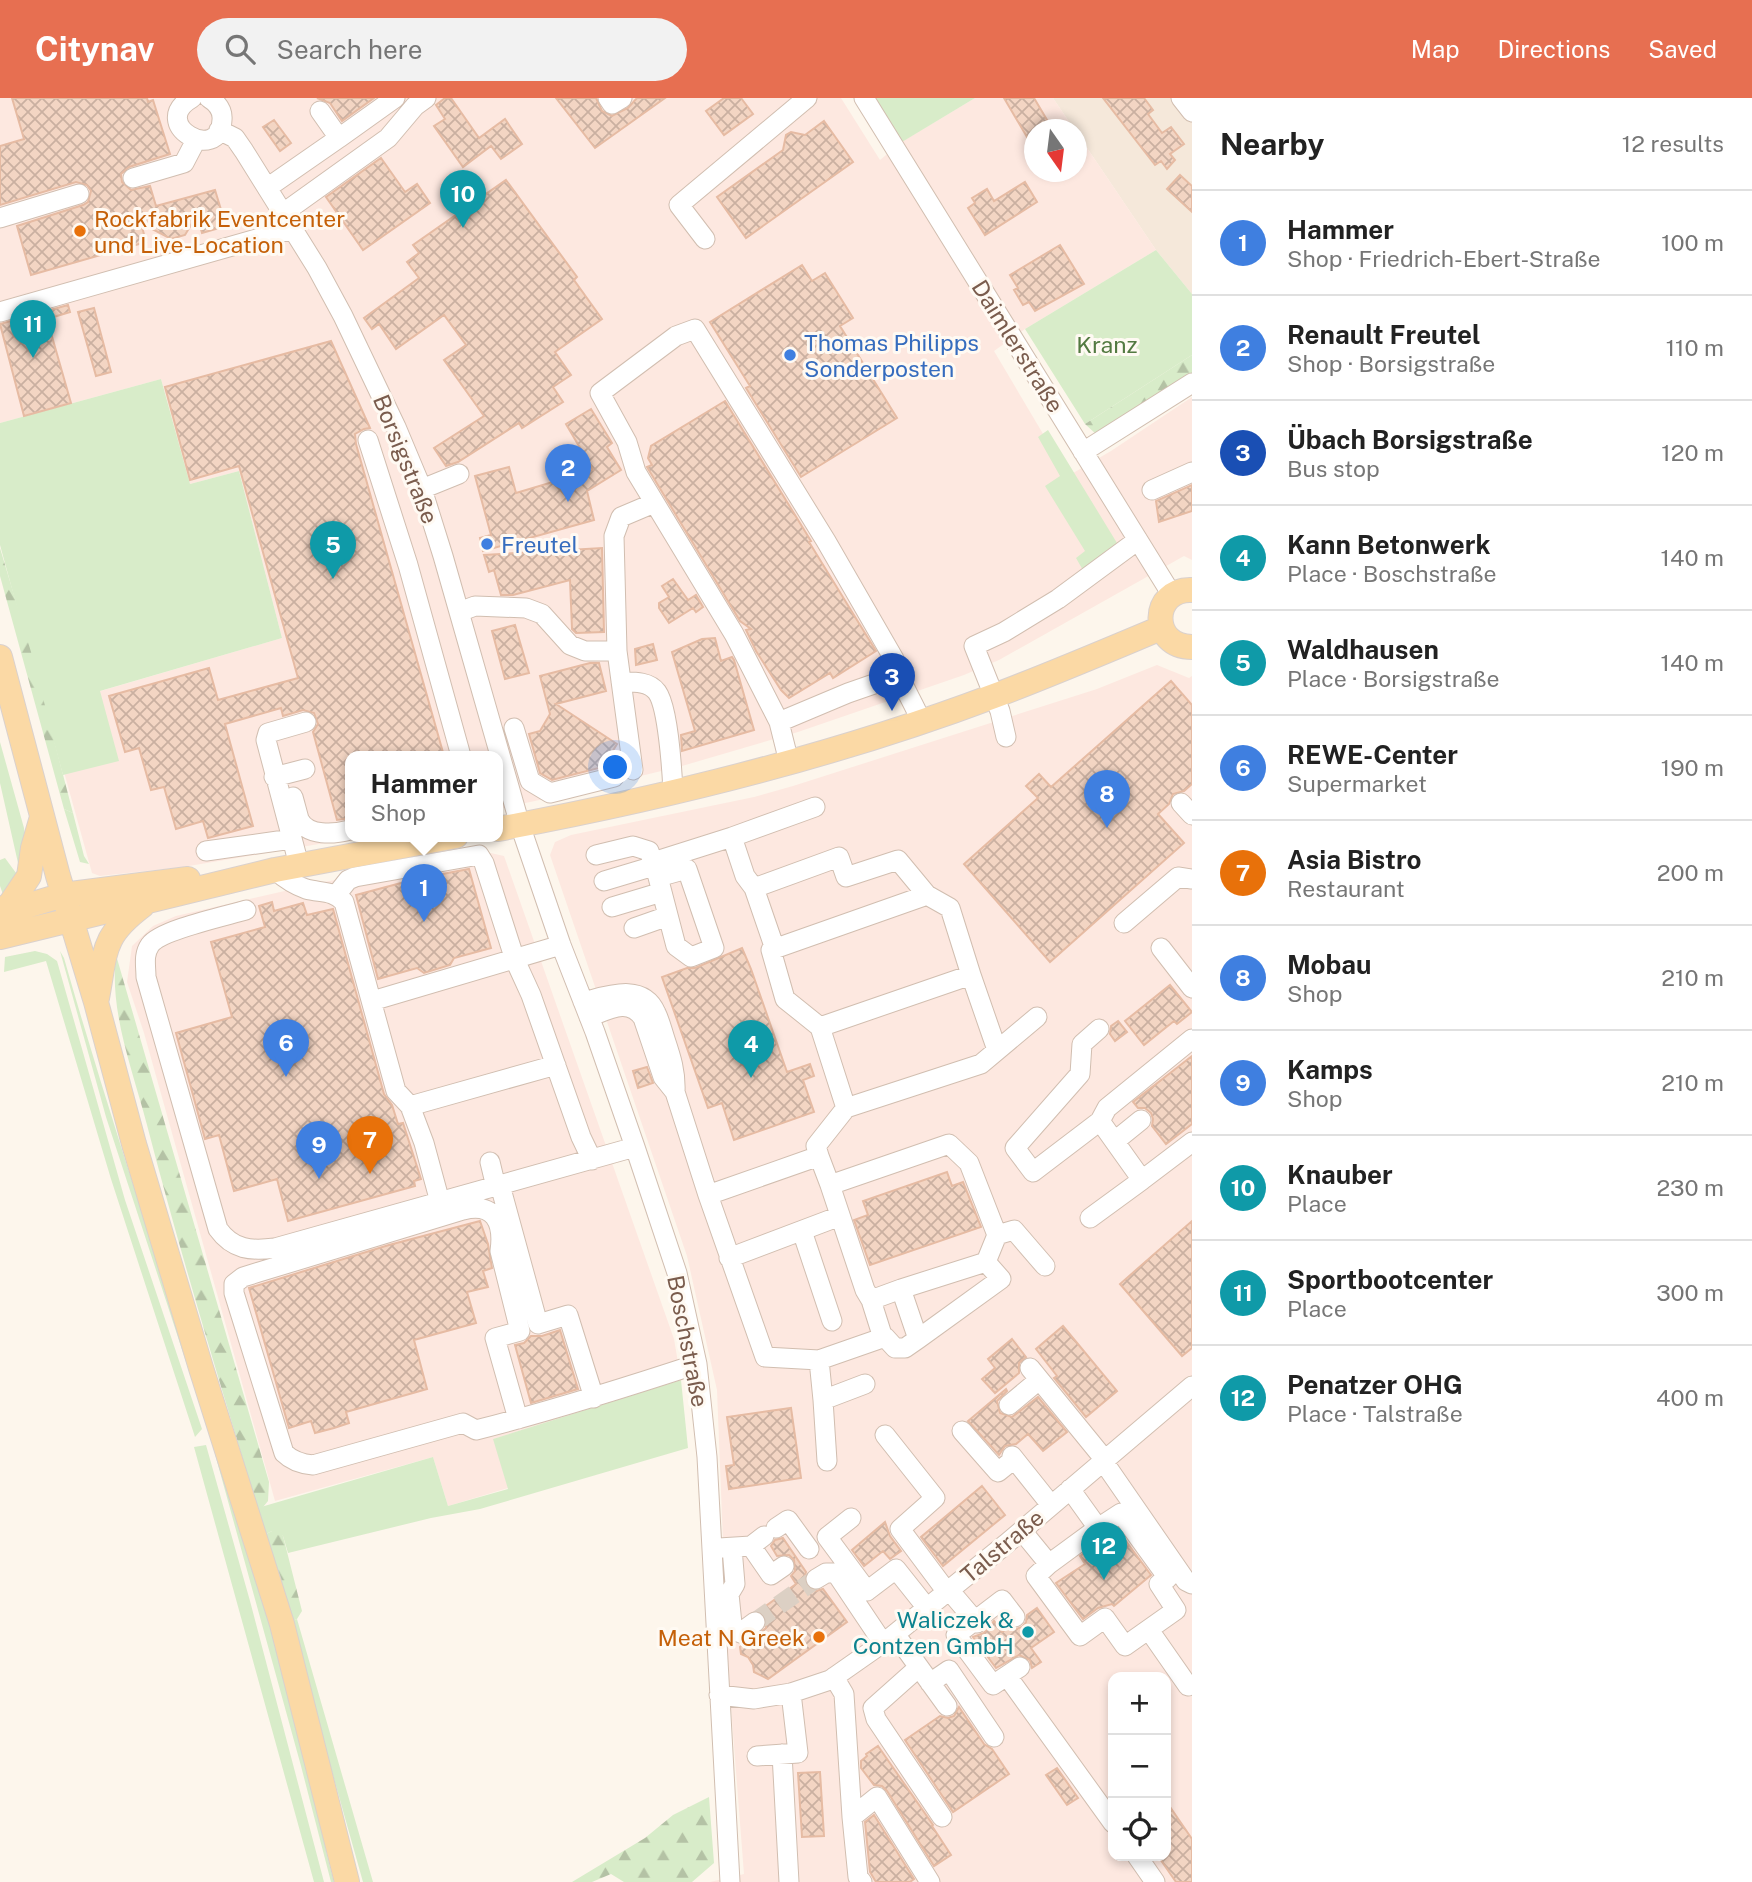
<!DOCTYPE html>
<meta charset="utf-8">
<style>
:root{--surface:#fff;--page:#f2f2f2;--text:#222;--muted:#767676;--line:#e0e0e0;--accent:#e76f51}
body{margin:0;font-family:"Public Sans",sans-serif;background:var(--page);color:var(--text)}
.controls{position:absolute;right:21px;bottom:21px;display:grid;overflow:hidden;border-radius:14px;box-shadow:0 4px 10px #0003}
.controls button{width:63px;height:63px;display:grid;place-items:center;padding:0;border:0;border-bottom:2px solid var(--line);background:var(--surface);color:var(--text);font:35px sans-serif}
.compass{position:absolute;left:1024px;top:21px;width:63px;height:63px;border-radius:50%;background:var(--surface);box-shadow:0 4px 10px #0003;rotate:166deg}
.you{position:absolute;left:616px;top:670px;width:24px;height:24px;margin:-18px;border:5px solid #fff;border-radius:50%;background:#1a73e8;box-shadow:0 0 0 10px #1a73e833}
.badge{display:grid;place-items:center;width:46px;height:46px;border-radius:50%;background:var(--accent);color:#fff;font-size:23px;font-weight:700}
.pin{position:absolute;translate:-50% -58px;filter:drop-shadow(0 2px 4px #0008)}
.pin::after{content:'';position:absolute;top:37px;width:24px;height:21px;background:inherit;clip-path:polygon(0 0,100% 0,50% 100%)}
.popup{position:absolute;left:345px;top:653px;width:158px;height:91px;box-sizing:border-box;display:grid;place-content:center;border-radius:14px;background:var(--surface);filter:drop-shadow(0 2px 5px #0005);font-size:23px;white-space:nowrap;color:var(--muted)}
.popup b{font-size:26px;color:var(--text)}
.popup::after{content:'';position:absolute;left:50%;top:100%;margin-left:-14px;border:14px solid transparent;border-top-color:var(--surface)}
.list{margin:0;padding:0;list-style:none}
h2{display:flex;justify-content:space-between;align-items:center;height:91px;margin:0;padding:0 28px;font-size:30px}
h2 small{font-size:23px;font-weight:400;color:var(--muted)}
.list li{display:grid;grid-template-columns:46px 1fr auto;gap:21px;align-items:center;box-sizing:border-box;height:105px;padding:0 28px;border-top:2px solid var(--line)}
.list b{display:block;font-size:26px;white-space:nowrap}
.list p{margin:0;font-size:23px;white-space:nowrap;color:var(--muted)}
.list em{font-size:23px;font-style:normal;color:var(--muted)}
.icon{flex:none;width:38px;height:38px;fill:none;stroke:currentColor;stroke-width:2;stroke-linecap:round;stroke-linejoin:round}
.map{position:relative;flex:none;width:1192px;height:1784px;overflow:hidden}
header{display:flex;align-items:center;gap:42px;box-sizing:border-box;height:98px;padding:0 35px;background:var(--accent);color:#fff}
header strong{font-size:33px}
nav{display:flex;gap:38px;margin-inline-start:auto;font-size:24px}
.search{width:490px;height:63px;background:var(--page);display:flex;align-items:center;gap:18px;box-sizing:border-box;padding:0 24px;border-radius:38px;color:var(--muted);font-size:26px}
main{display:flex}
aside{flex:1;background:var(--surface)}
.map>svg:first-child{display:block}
.residential{fill:#f5e8da}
.commercial{fill:#fde8e0;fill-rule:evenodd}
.green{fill:#d8ecc9}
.forest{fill:url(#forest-firs)}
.building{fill:url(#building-cross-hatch);stroke:#e6bba3;stroke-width:2}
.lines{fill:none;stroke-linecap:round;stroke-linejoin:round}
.minor-tunnel{stroke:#dcd0c4;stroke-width:19;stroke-dasharray:19 10;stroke-linecap:butt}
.minor-casing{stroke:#d1beb0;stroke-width:21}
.major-casing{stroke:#dad1cd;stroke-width:26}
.minor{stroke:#fff;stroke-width:19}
.major{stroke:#fbd9a5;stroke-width:24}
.food-dot{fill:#e8710a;stroke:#fffaf3;stroke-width:2.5}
.shop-dot{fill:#3f7fe0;stroke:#fffaf3;stroke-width:2.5}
.culture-dot{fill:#0f9aa8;stroke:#fffaf3;stroke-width:2.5}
.labels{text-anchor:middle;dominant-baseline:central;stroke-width:6;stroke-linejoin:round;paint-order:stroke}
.food-label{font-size:23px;fill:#c56008;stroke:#fffaf3;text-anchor:start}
.shop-label{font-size:23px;fill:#366cbe;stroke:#fffaf3;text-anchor:start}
.park-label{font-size:23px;fill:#537a41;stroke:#fffaf3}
.street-label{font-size:23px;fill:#7a5c4d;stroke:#fffaf3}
.culture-label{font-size:23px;fill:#0d838f;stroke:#fffaf3;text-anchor:end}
</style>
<header>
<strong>Citynav</strong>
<div class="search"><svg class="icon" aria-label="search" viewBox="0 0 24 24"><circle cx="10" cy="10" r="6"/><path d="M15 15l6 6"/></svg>Search here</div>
<nav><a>Map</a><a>Directions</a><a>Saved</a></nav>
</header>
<main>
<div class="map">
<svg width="1192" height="1784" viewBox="0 0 1192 1784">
<defs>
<pattern id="forest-firs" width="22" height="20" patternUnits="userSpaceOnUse" patternTransform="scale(1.75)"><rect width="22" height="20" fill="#d8ecc9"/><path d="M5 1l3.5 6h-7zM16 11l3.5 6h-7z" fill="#b4c2a5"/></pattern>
<pattern id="building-cross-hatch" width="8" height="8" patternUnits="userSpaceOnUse" patternTransform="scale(1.75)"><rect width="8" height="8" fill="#f3d5c3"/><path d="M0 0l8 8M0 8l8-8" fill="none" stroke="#cab0a1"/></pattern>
</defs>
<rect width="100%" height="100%" fill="#fdf6ec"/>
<!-- residential -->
<path class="residential" d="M1053,0H1192V196L1156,152L1077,35L1076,32L1074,31Z"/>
<!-- commercial -->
<path class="commercial" d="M0,0H841L880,62L903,43L975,0H1053L1074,31L1034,32V74H1076L1077,35L1156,152L1025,231L994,253L1068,378L1111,353L1192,299V462L1184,458L999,562L964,577L798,634L682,668L558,698L498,711V658H350V738H366L183,769L100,778L92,775L46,609L282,540L239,373L190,386L161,281L0,325Z
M1157,567L1189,580L1192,578V1784H710L744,1776L728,1571L717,1292L687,1158L550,757L555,744L571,737L754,699L793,688L1097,591ZM1113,1579H1166V1758H1113Z
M486,754L504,758L674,1241L681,1282L494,1341L508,1390L448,1408L433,1359L275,1403L144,935L127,884L132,848L153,828L176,818L324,784Z"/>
<!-- green -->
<path class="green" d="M875,0H975L902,44Z
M1156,152L1192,196V257L1085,326L1025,231Z
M161,281L190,386L239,373L282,540L100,593L119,663L63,677L0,447V325Z
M1048,332L1117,445L1084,474L1076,460L1085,453L1045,388L1060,378L1038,339Z
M0,644L24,730L27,754L22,771L18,765L0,685Z
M64,711L73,715L84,758L89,766L80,764Z
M5,760L19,779L6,805L0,788V762Z
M35,853L47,856L57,863L125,1102L202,1331L195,1339L111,1081L46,863L4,874L5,859Z
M60,853L64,860C108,1015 161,1167 205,1322L106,1019Z
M681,1282L688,1350L480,1411L431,1420L288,1455L283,1438L272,1433L266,1436L254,1411L433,1359L448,1408L508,1391L493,1341Z
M206,1347L250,1503L324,1784H314L194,1349Z
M215,1356L222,1362C251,1459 280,1556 305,1654C315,1697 322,1741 334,1784H331L301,1668Z
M297,1521L373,1784H363L290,1524Z"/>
<!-- forest -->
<path class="forest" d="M1192,257V277L1097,337L1085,326Z
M0,450L31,554L73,715L64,711L0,478Z
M116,857L269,1384L268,1403L259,1414C220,1286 181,1158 147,1027C133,973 109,914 116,857Z
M272,1433H278L283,1438L302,1513L297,1521L290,1524L266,1436Z
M709,1699L714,1765L692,1784H624L611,1776L592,1784H572L645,1740L673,1717Z"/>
<!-- building -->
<path class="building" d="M12,0H147L148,4L153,2L170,56L129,69L121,76L122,84L131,92L150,88L156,108L215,92L226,128L202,135L197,117L185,137L171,141L141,125L146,144L31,177L17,128L83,107L88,104L91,93L87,87L76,84L0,107V48L24,41Z
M317,0H374L342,23L330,5Z
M445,0H451L479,40L505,21L522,46L501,61L491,48L463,69L434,28L445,21L436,7Z
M556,0H596L602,13L612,18L628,10L637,0H665L595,50Z
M724,0H741L753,16L724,37L706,13Z
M1004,0H1034L1053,32H1034V51Z
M1103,0H1144L1153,12L1148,16L1162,35L1171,29L1184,46L1170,56L1175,62L1167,71L1161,63L1155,67Z
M274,22L291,45L280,53L263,29Z
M824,23L853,64L746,140L717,99L783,52L786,37L791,34L805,37Z
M381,60L405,94L417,86L430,105L363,152L326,99Z
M1180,77L1192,88V114L1167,91Z
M506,82L577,179L574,182L602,221L555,254L571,277L553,289L563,304L522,330L519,325L458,364L446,368L434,350L484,318L444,262L466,247L444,217L396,251L379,226L372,231L364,220L419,180L407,164L419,155L413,147Z
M1025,84L1037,104L985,137L968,110L975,105L972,100L987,91L994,103Z
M1060,147L1084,186L1035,213L1029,204L1023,207L1014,192L1018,190L1010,177Z
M802,167L812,183L825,175L853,220L840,228L897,320L801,379L746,290L750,288L710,224Z
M68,207L70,214L47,221L71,305L24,318L0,226Z
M94,210L111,274L96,278L78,214Z
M331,243L370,330L364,331L355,336L356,346L444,658H351V720L337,722L313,634L318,626L314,615L303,612L283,618L281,610L225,626L253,728L208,740L203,723L176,731L164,689L151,692L139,650L125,654L109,598L209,570L218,602L298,580L239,368L190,382L165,289Z
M725,303L811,443L809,444L876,553L833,580L830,575L789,600L781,592L756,553L746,532L751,531L740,523L647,369L652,367L648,360L651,348Z
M591,311L612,345L607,349L621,372L587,393L594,422L483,453L480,440L491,437L475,378L509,369L516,395L593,372L566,326Z
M1192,387V413L1159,424L1156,403Z
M602,450L604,534L576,535L572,531L570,482L513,497H501L494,472L489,474L484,457Z
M673,481L688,502L696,497L703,509L696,514L693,510L669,525L659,510V505L669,499L662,488Z
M515,527L529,575L505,581L492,533Z
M715,540L721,563L732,559L734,562L754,632L682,653L681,637L695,633L672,554L702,541Z
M653,546L657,562L636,567L635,551Z
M590,565H599L606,593L556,606L617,646L603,669L552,682L540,675L529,636L540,633L550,616L540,578Z
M1171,583L1192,607V686L1184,693L1173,696L1169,706L1158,716L1184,745L1050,864L964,766L1038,700L1026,688L1039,676L1051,689Z
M469,771L491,850L454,860L450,867L424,875L417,870L378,881L356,797L416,781Z
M272,804L274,813L303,805L307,817L333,811L384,996L392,1007L398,1026L403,1025L421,1081L414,1083L415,1088L288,1123L277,1081L234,1093L219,1037L205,1041L176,935L232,919L211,844L265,829L259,808Z
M742,850L751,871L787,974L810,966L814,978L803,982L814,1014L734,1042L722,1005L708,1010L662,879L687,870H695Z
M1170,887L1192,914L1177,926L1174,923L1144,947L1125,923Z
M1118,923L1127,934L1115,943L1110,936L1111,928Z
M1192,958V1026L1166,1046L1152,1028L1153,1021L1151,1015L1145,1010H1138L1133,1004Z
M647,969L653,985L638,990L633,973Z
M947,1074L952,1088L963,1084L981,1129L870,1167L854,1122L868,1117L863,1103Z
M480,1123L488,1146L492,1170L483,1173L488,1189L467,1194L476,1225L414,1242L427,1291L346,1314L349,1325L334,1330L315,1335L311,1323L289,1330L249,1190L389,1147Z
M1192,1123V1250L1182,1258L1120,1186Z
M1063,1228L1117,1293L1086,1319L1054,1280L1057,1278L1036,1251Z
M560,1232L578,1291L531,1305L515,1247L524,1245L531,1238H542Z
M1012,1241L1026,1259L1019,1265V1275L995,1295L982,1281L995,1270L988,1261Z
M1006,1291L1007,1293L997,1303L1000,1315L1012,1319L1038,1299L1067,1334L1043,1353L1028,1336L1016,1346L1005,1348L999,1357L968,1323Z
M791,1310L801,1380L729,1391L726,1368L734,1367L727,1319Z
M982,1388L1005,1417L943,1468L921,1439Z
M885,1424L890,1438L901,1453L890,1461L883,1453L864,1468L852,1452Z
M1123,1439L1151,1477L1114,1508L1112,1506L1098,1510L1083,1521L1056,1485L1085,1466L1080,1458L1090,1451L1095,1458Z
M783,1440L806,1474L804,1481L806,1488L816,1493L823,1491L847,1524L768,1581L754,1574L753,1567L748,1559L741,1556L740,1549L766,1530L765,1517L759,1513L796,1486L791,1478L795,1473L794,1462L789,1457L777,1458L771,1448L775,1442Z
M1037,1510L1054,1534L1031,1550L1041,1564L1032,1570L1030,1562L1019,1557L996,1570L973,1539L984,1535L994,1523L1002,1534L1009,1529L1016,1531L1022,1529L1026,1524L1027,1517Z
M959,1609L984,1646L992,1651L1009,1676L953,1714L905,1642L940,1618L948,1620L954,1618Z
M878,1648L933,1727L932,1728L951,1757L934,1768L887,1693L882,1688L874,1687L861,1670V1663L867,1658L866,1656Z
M1057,1670L1078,1700L1067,1707L1046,1677Z
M820,1674L824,1738L802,1739L798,1675Z
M1166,1703L1192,1741V1784H1176L1158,1758H1166Z
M874,1717L914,1781L910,1784H876L870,1774L865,1724Z"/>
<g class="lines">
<!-- minor-tunnel -->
<path class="minor-tunnel" d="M755,1524L816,1481"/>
<!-- minor casing -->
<g class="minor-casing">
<path id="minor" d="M192,0C147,26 220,67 222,22C223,12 217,5 209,0
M608,0L612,6L622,0
M864,0L1172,497
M1181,0L1192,14
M219,32L235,40L244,53L317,170L343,218L396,329L422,391L443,458L520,727L561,847L595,934L635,1049L677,1175L697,1266L707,1359L730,1784
M339,40L395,0
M133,80L184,65L196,42
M267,90L339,40L320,13
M282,116L388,40L415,8L426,0
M0,120L79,96
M705,141L679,107L807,0
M0,214L292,131
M368,342L408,467L461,658
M1083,354L1192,285
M422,391L459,376
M1152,392L1192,374
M459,514L475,508L526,510L542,516L570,547L585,553H617
M621,584C633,584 649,583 657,594C668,609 672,673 673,693
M779,624L848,595L897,578
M514,630L530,683L550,695L614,679
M1006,639L1000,613L974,548L1004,534L1058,501L1138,442
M789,664L779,624L734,536L636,374L627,344L600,295L676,238L695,231L826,443L894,561C899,584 912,601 921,623
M633,672L617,553L614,438L621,419L654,405
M274,679L305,671
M293,699C295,706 297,714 299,721C307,739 335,736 350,732
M1181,705L1192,717
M206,753L292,741
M596,757L633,748L649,753L653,764
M299,767L266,642L268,635L306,624
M275,772C284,780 294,787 306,791C321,795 333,792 344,804L396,993L410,1008L556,967
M658,779L676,848L691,859L714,850L687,771L658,779L653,764L732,739
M604,783L654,768
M754,790L745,778L732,739L815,709
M337,796L348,782L355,779L479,757L484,765L515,862L531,897L581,1039L592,1062
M612,809L662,794
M246,812C226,818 160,832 150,847C143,857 146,868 146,879L218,1131C233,1152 251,1153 275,1150L635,1049
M1124,825L1178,779L1192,781
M634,830L668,818
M1161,850L1192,890
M775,851L754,790L839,759L846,779L898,762L927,797
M372,903L561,847
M583,904C607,898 643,884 656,915C660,923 662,932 665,941C671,959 676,974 675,994
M589,919C608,912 629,899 643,920L663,979L675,994L708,1097L765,1259L819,1262L823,1302
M820,929L785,901L771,852L927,797L950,810L971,877
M1099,931L1082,946L1080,976L1015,1050L1033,1074L1100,1023L1107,1010L1192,941
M410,1008L424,1045L440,1104
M846,1010L820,929L971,877L997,952
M1115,1043L1141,1022
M819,1058L816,1048L846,1010L981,966L1037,919
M490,1064L496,1089
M1142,1082L1192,1044
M500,1087L538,1226L568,1217L594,1300
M708,1097L819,1058L830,1087
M1090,1120L1142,1082L1100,1023
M802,1133L832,1223
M729,1160L840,1118
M986,1164L997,1137L1014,1132L1045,1168
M871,1202L865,1192L830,1087L949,1046L969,1065L997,1137
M883,1240L871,1202L901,1191
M819,1262L885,1239L895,1250H905L918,1241L1001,1181L986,1164L901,1191L918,1241
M1030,1270L1105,1362
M1009,1307L1039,1282
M518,1321L495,1240L520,1233L500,1153C504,1124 494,1104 463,1112L259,1174L243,1179L234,1186V1195L284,1355C292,1363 302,1366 313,1367L463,1325L476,1332C551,1313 624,1290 697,1266
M962,1333L998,1374L1014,1361
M885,1337L935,1400L900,1431L947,1494
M1012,1358L1051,1407
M827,1363L823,1302L865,1286
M1103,1363L1186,1483L1192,1486
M851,1420L827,1439L867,1493L896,1471L927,1510
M776,1430L788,1422L809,1451
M1022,1433L1049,1466L1098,1430L1070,1391
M751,1448L771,1477L784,1468
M719,1450L751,1448L764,1438
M732,1450L735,1486L729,1496L732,1526L740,1535L755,1524
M1049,1466L1036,1478L1080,1538L1105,1520L1125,1548L1176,1512L1159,1486L1168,1480L1121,1415L1098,1430
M816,1481L826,1475H836L883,1545
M949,1492L977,1525
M1015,1519L1002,1502L956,1537L993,1587L1020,1569
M1149,1532L1188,1588
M895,1536L947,1608
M919,1569L873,1610L876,1621L942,1719
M1007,1578L1113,1725
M834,1579L844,1596L852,1719L877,1699L930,1784
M930,1585L949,1572L994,1639
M719,1597L754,1601L791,1595L830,1582L890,1540L1006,1446L1192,1288
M782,1656L789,1784
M757,1658L798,1655L791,1595
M852,1719L858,1779L862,1784
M1137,1758L1155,1784"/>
</g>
<!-- major casing -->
<g class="major-casing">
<path id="major" d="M1192,492C1151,490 1149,549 1192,549
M0,559L58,778L96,904L134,1046L201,1270L282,1526L347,1784
M498,731C665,700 835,658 994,598C1050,577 1106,553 1161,530
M1,814L11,805L29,778L33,750L42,719
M0,816L63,797L188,781
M0,839L275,772L456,738
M97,900C106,853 101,839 142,808"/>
</g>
<!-- minor -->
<use href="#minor" class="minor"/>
<!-- major -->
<use href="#major" class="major"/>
</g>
<!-- markers -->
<g class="food-dot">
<circle cx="80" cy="133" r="7"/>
<circle cx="819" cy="1539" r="7"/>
</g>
<g class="shop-dot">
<circle cx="790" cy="257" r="7"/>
<circle cx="487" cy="446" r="7"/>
</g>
<circle class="culture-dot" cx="1028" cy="1534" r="7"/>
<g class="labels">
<!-- food labels -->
<g class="food-label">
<text x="94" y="120">Rockfabrik Eventcenter<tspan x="94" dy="26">und Live-Location</tspan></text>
<text x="805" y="1539" text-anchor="end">Meat N Greek</text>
</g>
<!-- shop labels -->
<g class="shop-label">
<text x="804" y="244">Thomas Philipps<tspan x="804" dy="26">Sonderposten</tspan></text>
<text x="501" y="446">Freutel</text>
</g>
<!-- park labels -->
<g class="park-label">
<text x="1107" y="246">Kranz</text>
</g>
<!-- street labels -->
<g class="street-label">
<text transform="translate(1018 248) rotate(58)">Daimlerstraße</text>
<text transform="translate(406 361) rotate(68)">Borsigstraße</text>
<text transform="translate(688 1243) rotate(79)">Boschstraße</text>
<text transform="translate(1002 1448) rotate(-40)">Talstraße</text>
</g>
<!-- culture labels -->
<g class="culture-label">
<text x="1014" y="1521">Waliczek &amp;<tspan x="1014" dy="26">Contzen GmbH</tspan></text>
</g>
</g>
</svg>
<div class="controls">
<button>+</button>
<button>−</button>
<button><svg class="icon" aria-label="locate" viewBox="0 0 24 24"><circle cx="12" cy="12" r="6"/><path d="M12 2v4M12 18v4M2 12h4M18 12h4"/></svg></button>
</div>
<svg class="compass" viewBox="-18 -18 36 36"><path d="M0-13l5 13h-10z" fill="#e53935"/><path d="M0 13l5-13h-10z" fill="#767676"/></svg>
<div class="you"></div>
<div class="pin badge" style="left:424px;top:824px;background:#3f7fe0">1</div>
<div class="popup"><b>Hammer</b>Shop</div>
<div class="pin badge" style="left:568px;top:404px;background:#3f7fe0">2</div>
<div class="pin badge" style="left:892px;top:613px;background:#1a4fb4">3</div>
<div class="pin badge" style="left:751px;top:980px;background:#0f9aa8">4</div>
<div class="pin badge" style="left:333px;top:481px;background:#0f9aa8">5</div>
<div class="pin badge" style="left:286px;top:979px;background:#3f7fe0">6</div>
<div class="pin badge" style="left:370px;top:1076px;background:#e8710a">7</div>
<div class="pin badge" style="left:1107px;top:730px;background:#3f7fe0">8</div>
<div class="pin badge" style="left:319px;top:1081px;background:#3f7fe0">9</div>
<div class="pin badge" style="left:463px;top:130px;background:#0f9aa8">10</div>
<div class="pin badge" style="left:33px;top:260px;background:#0f9aa8">11</div>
<div class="pin badge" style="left:1104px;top:1482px;background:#0f9aa8">12</div>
</div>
<aside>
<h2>Nearby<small>12 results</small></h2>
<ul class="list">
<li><span class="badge" style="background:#3f7fe0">1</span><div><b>Hammer</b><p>Shop · Friedrich-Ebert-Straße</p></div><em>100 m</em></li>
<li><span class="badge" style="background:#3f7fe0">2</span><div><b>Renault Freutel</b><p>Shop · Borsigstraße</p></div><em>110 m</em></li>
<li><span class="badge" style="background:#1a4fb4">3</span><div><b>Übach Borsigstraße</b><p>Bus stop</p></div><em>120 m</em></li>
<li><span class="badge" style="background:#0f9aa8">4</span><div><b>Kann Betonwerk</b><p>Place · Boschstraße</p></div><em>140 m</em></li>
<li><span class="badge" style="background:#0f9aa8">5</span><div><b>Waldhausen</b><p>Place · Borsigstraße</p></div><em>140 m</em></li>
<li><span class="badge" style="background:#3f7fe0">6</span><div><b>REWE-Center</b><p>Supermarket</p></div><em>190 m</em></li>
<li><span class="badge" style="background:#e8710a">7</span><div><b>Asia Bistro</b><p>Restaurant</p></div><em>200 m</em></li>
<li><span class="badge" style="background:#3f7fe0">8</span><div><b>Mobau</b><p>Shop</p></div><em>210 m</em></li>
<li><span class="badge" style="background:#3f7fe0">9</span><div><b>Kamps</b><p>Shop</p></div><em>210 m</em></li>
<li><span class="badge" style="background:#0f9aa8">10</span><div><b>Knauber</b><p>Place</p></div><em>230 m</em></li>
<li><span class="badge" style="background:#0f9aa8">11</span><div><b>Sportbootcenter</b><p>Place</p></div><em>300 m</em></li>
<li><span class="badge" style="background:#0f9aa8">12</span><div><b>Penatzer OHG</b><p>Place · Talstraße</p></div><em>400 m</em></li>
</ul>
</aside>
</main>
